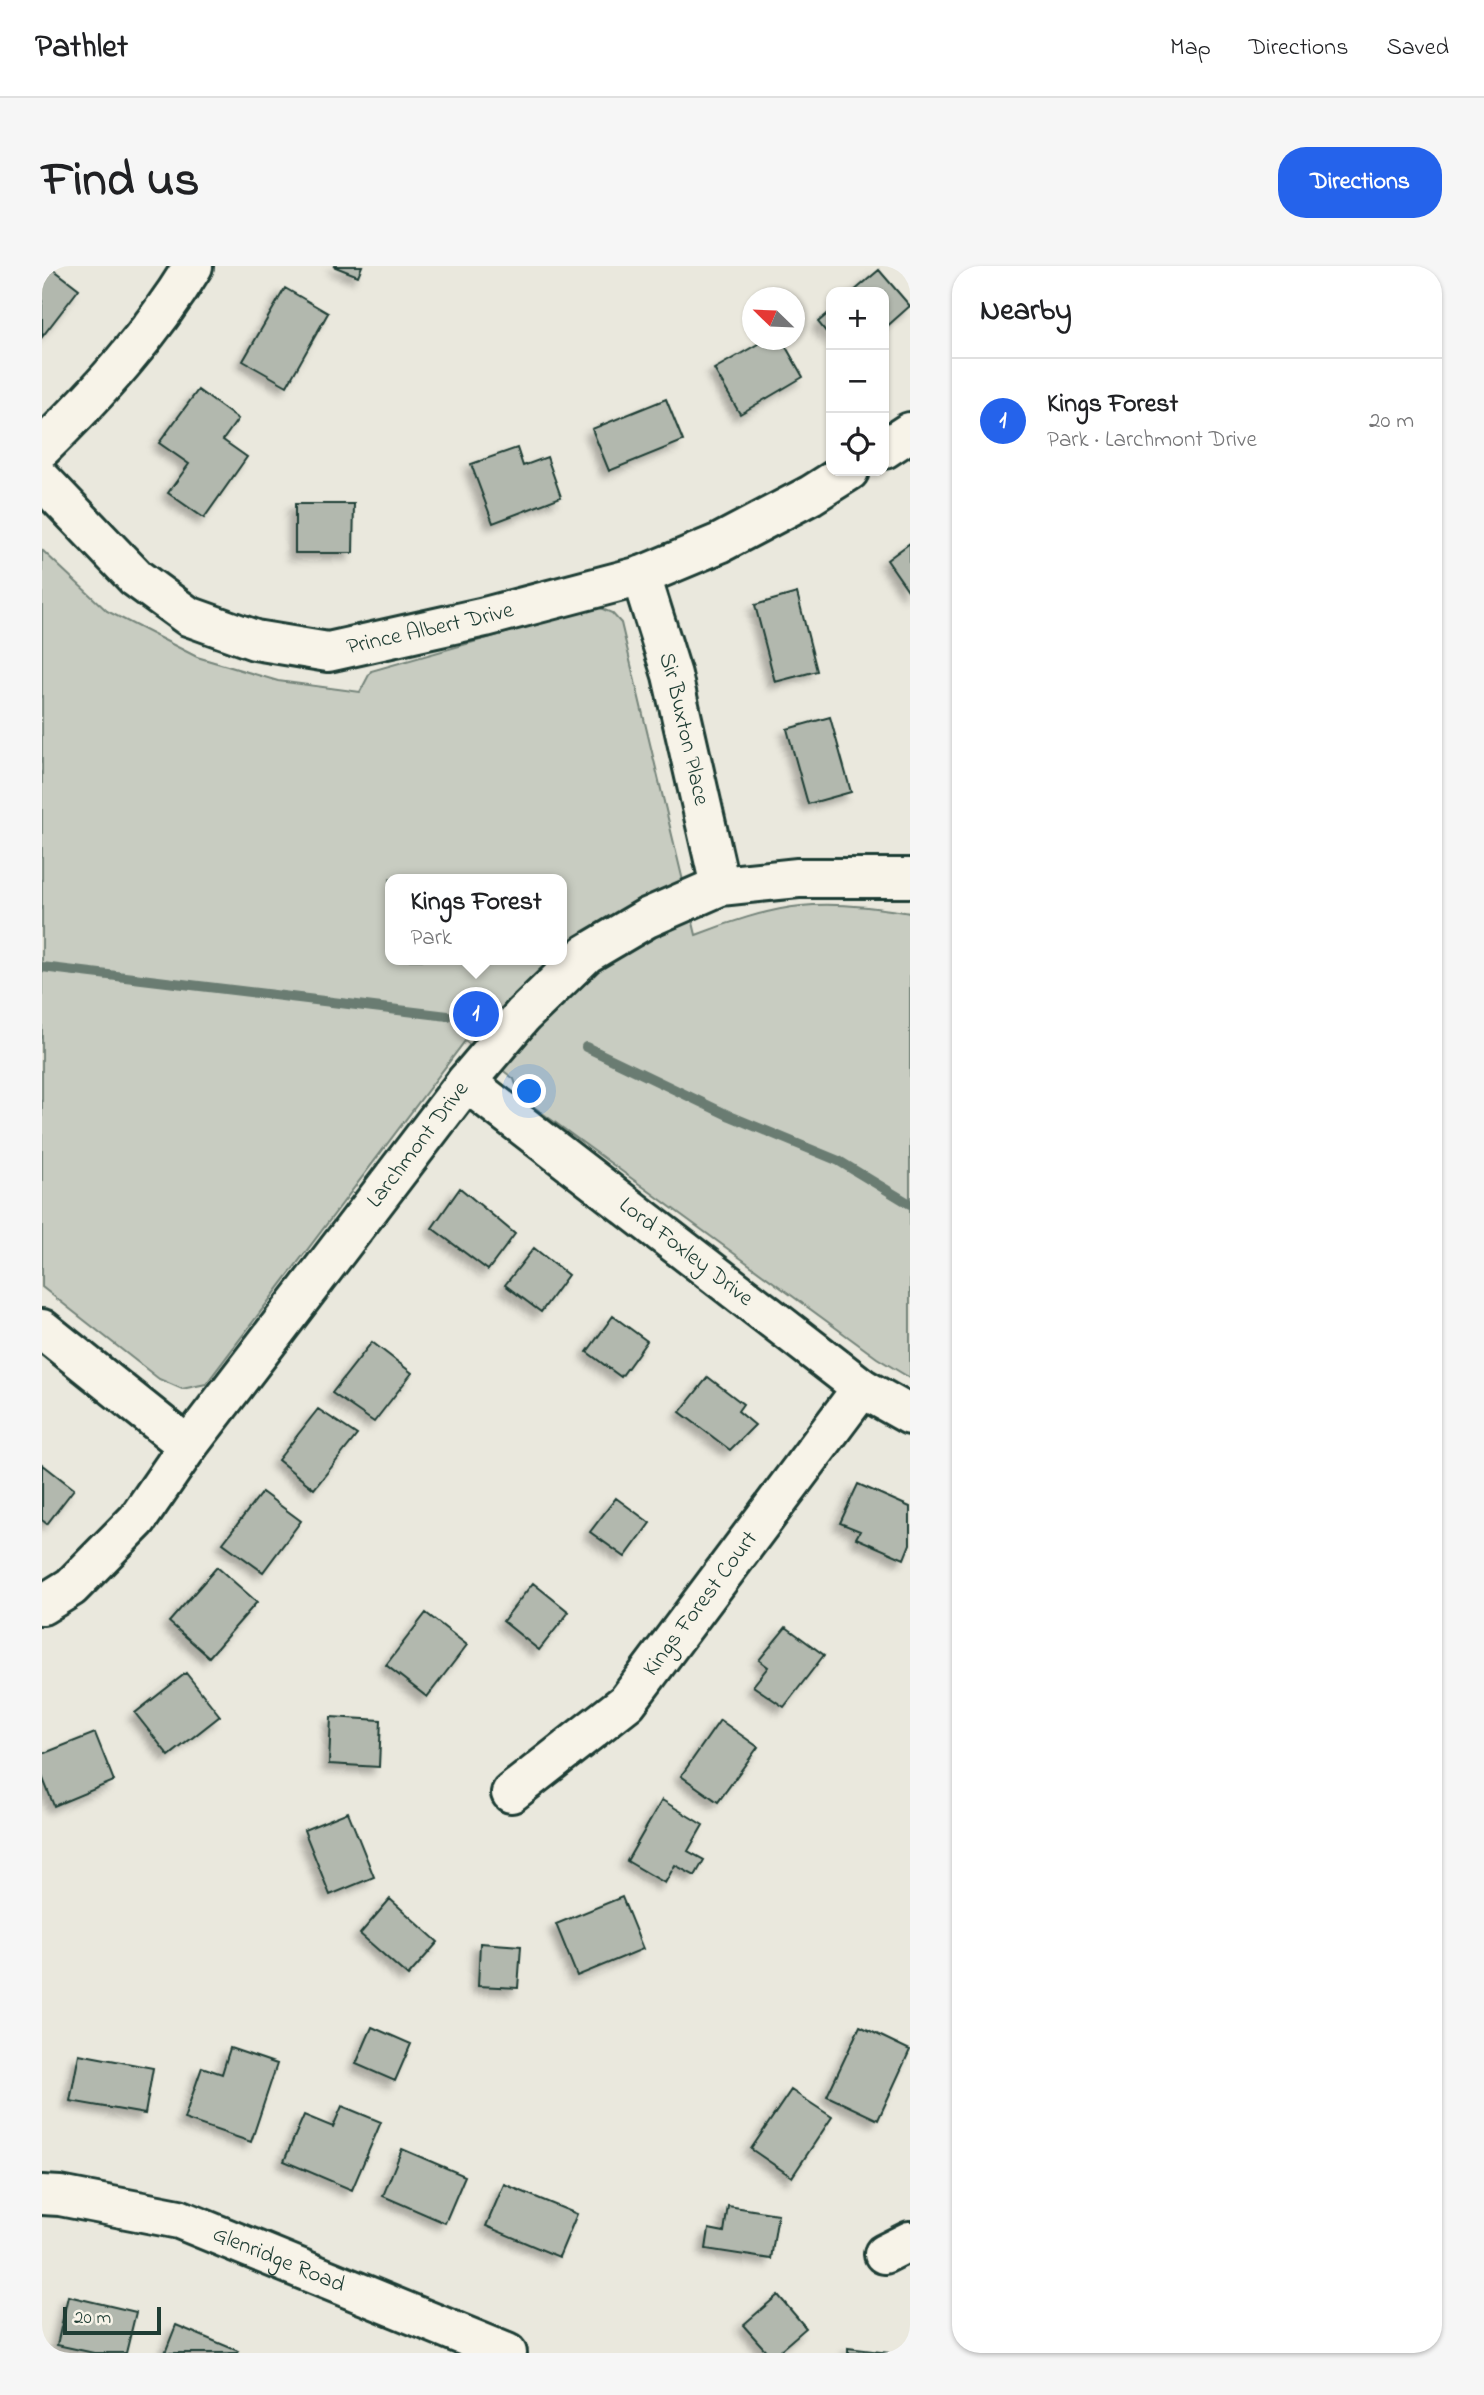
<!DOCTYPE html>
<meta charset="utf-8">
<style>
:root{--surface:#fff;--page:#f6f6f6;--text:#202124;--muted:#757577;--line:#e0e0e0;--accent:#2563eb}
body{margin:0;font-family:"Indie Flower",sans-serif;background:var(--page);color:var(--text)}
.controls{position:absolute;right:21px;top:21px;display:grid;overflow:hidden;border-radius:14px;box-shadow:0 2px 5px #0004}
.controls button{width:63px;height:63px;display:grid;place-items:center;padding:0;border:0;border-bottom:2px solid var(--line);background:var(--surface);color:var(--text);font:35px sans-serif}
.compass{position:absolute;left:700px;top:21px;width:63px;height:63px;border-radius:50%;background:var(--surface);box-shadow:0 2px 5px #0004;rotate:293deg}
.scale{position:absolute;left:21px;bottom:18px;width:98px;box-sizing:border-box;padding-left:7px;border:4px solid #1f3d34;border-top:0;font-size:19px;line-height:24px;white-space:nowrap;color:#1f3d34;-webkit-text-stroke:5px #f7f3e8;paint-order:stroke}
.you{position:absolute;left:488px;top:826px;width:24px;height:24px;margin:-18px;border:5px solid #fff;border-radius:50%;background:#1a73e8;box-shadow:0 0 0 10px #1a73e833}
.badge{display:grid;place-items:center;width:46px;height:46px;border-radius:50%;background:var(--accent);color:#fff;font-size:23px;font-weight:700}
.pin{position:absolute;translate:-50% -50%;border:4px solid #fff;box-shadow:0 2px 7px #0006}
.popup{position:absolute;left:343px;top:608px;width:182px;height:91px;box-sizing:border-box;display:grid;place-content:center;border-radius:14px;background:var(--surface);filter:drop-shadow(0 2px 5px #0005);font-size:23px;white-space:nowrap;color:var(--muted)}
.popup b{font-size:26px;color:var(--text)}
.popup::after{content:'';position:absolute;left:50%;top:100%;margin-left:-14px;border:14px solid transparent;border-top-color:var(--surface)}
.list{margin:0;padding:0;list-style:none}
h2{display:flex;justify-content:space-between;align-items:center;height:91px;margin:0;padding:0 28px;font-size:30px}
h2 small{font-size:23px;font-weight:400;color:var(--muted)}
.list li{display:grid;grid-template-columns:46px 1fr auto;gap:21px;align-items:center;box-sizing:border-box;height:126px;padding:0 28px;border-top:2px solid var(--line)}
.list b{display:block;font-size:26px;white-space:nowrap}
.list p{margin:0;font-size:23px;white-space:nowrap;color:var(--muted)}
.list em{font-size:23px;font-style:normal;color:var(--muted)}
.icon{flex:none;width:38px;height:38px;fill:none;stroke:currentColor;stroke-width:2;stroke-linecap:round;stroke-linejoin:round}
.map{position:relative;flex:none;width:868px;height:2087px;overflow:hidden;border-radius:28px}
header{display:flex;align-items:center;gap:42px;box-sizing:border-box;height:98px;padding:0 35px;background:var(--surface);border-bottom:2px solid var(--line)}
header strong{font-size:33px}
nav{display:flex;gap:38px;margin-inline-start:auto;font-size:24px}
.intro{display:flex;align-items:center;justify-content:space-between;box-sizing:border-box;height:168px;padding:0 42px}
h1{margin:0;font-size:49px}
.button{padding:18px 32px;border-radius:28px;background:var(--accent);color:#fff;font-size:24px;font-weight:700}
main{display:flex;gap:42px;padding:0 42px}
aside{flex:1;background:var(--surface);border-radius:28px;box-shadow:0 2px 5px #0004}
.map>svg:first-child{display:block}
.green{fill:#c8ccc1;stroke:#74847a;stroke-width:2;fill-rule:evenodd}
.lines{fill:none;stroke-linecap:round;stroke-linejoin:round}
.stream{stroke:#6a7c72;stroke-width:10}
.building{fill:#b2b8ae;stroke:#1f3d34;stroke-width:2;filter:url(#shadow)}
.minor-casing{stroke:#1f3d34;stroke-width:44}
.minor{stroke:#f7f3e8;stroke-width:38}
.labels{text-anchor:middle;dominant-baseline:central;stroke-width:5;stroke-linejoin:round;paint-order:stroke}
.street-label{font-size:23px;fill:#1f3d34;stroke:#f7f3e8}
</style>
<header>
<strong>Pathlet</strong>
<nav><a>Map</a><a>Directions</a><a>Saved</a></nav>
</header>
<div class="intro"><h1>Find us</h1><a class="button">Directions</a></div>
<main>
<div class="map">
<svg width="868" height="2087" viewBox="0 0 868 2087">
<defs>
<filter id="shadow"><feDropShadow dx="-6" dy="6" stdDeviation="3.5" flood-color="#0004"/></filter>
</defs>
<rect width="100%" height="100%" fill="#eae8dd"/>
<filter id="ink" filterUnits="userSpaceOnUse"><feTurbulence type="fractalNoise" baseFrequency=".0143" numOctaves="2"/><feDisplacementMap in="SourceGraphic" scale="14" xChannelSelector="R" yChannelSelector="G"/><feConvolveMatrix kernelMatrix="1 2 1 2 8 2 1 2 1" color-interpolation-filters="sRGB"/></filter>
<g filter="url(#ink)">
<!-- green -->
<path class="green" d="M0,284L65,345L155,391L236,415L318,426L329,405L556,341L570,347L579,357L654,669C684,657 727,643 759,640C795,636 833,641 868,647V1112L835,1092L492,841L477,828L472,813L423,775L164,1118L140,1123L117,1113L0,1021ZM348,613H520V694H348Z"/>
<g class="lines">
<!-- stream -->
<path class="stream" d="M0,701L406,750
M544,781L688,850L797,895L868,938"/>
</g>
<!-- building -->
<path class="building" d="M0,0H7L37,23L0,71Z
M291,0H320L316,10Z
M837,4L868,40L842,63V26H811Z
M243,22L286,47L245,120L201,95Z
M789,45V72L776,56Z
M723,74H740L761,111L698,148L672,103Z
M156,124L196,153L181,174L205,191L162,252L126,227L147,198L117,177Z
M624,133L641,175L567,205L550,163Z
M475,182L481,200L505,191L519,231L451,257L429,198Z
M253,238H312L311,287H253Z
M868,277V327L845,294Z
M755,327L775,405L733,416L713,339Z
M788,451L809,526L766,538L745,463Z
M418,922L473,968L446,1004L390,962Z
M492,982L526,1009L499,1046L463,1019Z
M571,1050L605,1075L579,1111L545,1086Z
M330,1076L370,1107L332,1156L290,1127Z
M666,1111L701,1138L696,1145L713,1159L688,1184L638,1146Z
M276,1143L315,1169L272,1223L236,1194Z
M0,1198L32,1223L5,1258L0,1254Z
M816,1218L868,1241V1278L862,1293L814,1272L818,1265L798,1257Z
M220,1226L259,1255L221,1306L181,1277Z
M574,1232L608,1257L583,1291L548,1266Z
M175,1301L215,1336L167,1391L127,1356Z
M491,1317L527,1346L497,1384L461,1355Z
M384,1347L425,1379L385,1431L344,1399Z
M744,1361L782,1389L742,1441L711,1420L726,1401L717,1394Z
M144,1407L178,1450L127,1490L93,1447Z
M289,1451L339,1454L337,1501L287,1498Z
M678,1454L716,1481L676,1536L639,1510Z
M53,1467L72,1515L12,1540L0,1510V1488Z
M620,1534L661,1559L646,1585L662,1594L653,1610L633,1599L623,1617L585,1595Z
M306,1546L332,1611L288,1629L262,1564Z
M580,1631L601,1683L535,1710L514,1658Z
M348,1633L396,1676L366,1710L318,1668Z
M438,1677L479,1680L476,1722L436,1720Z
M818,1760L868,1784L836,1854L785,1830Z
M330,1761L369,1778L353,1815L314,1798Z
M188,1782L235,1798L209,1876L142,1853L160,1801L180,1808Z
M37,1788L111,1802L103,1848L28,1835Z
M749,1824L790,1851L750,1911L709,1883Z
M300,1840L339,1856L310,1924L242,1895L262,1849L291,1861Z
M360,1883L423,1910L403,1957L341,1930Z
M462,1918L535,1948L517,1991L444,1960Z
M686,1940L736,1948L729,1993L664,1983L667,1963L682,1966Z
M736,2029L764,2062L735,2087H726L701,2059Z
M26,2030L94,2046L84,2087H52L15,2079Z
M134,2059L196,2085L195,2087H123Z
M806,2082L847,2087H806Z"/>
<g class="lines">
<!-- minor casing -->
<g class="minor-casing">
<g id="minor">
<path d="M0,182C57,126 109,69 151,0"/>
<path d="M842,183L868,166"/>
<path id="s1" d="M0,214L94,312L146,350L213,374L286,386L443,351L599,310L678,277L769,229L807,205"/>
<path id="s2" d="M599,310L630,409L678,620"/>
<path id="s3" d="M424,816L820,1122L868,1149"/>
<path d="M0,1063L146,1180"/>
<path id="s4" d="M0,1339L29,1321L95,1254L146,1180L424,816L481,749L544,688L605,652L678,620L756,612H868"/>
<path id="s5" d="M469,1527L585,1436L820,1122"/>
<path id="s6" d="M0,1929L18,1930L137,1953L465,2087"/>
<path d="M842,1988L868,1975"/>
</g>
</g>
<!-- minor -->
<use href="#minor" class="minor"/>
</g>
</g>
<g class="labels">
<!-- street labels -->
<g class="street-label">
<text stroke="none"><textPath href="#s1" startOffset="450">Prince Albert Drive</textPath></text>
<text stroke="none"><textPath href="#s2" startOffset="159">Sir Buxton Place</textPath></text>
<text stroke="none"><textPath href="#s4" startOffset="597">Larchmont Drive</textPath></text>
<text stroke="none"><textPath href="#s3" startOffset="278">Lord Foxley Drive</textPath></text>
<text stroke="none"><textPath href="#s5" startOffset="270">Kings Forest Court</textPath></text>
<text stroke="none"><textPath href="#s6" startOffset="247">Glenridge Road</textPath></text>
</g>
</g>
</svg>
<div class="controls">
<button>+</button>
<button>−</button>
<button><svg class="icon" aria-label="locate" viewBox="0 0 24 24"><circle cx="12" cy="12" r="6"/><path d="M12 2v4M12 18v4M2 12h4M18 12h4"/></svg></button>
</div>
<svg class="compass" viewBox="-18 -18 36 36"><path d="M0-13l5 13h-10z" fill="#e53935"/><path d="M0 13l5-13h-10z" fill="#757577"/></svg>
<div class="scale">20 m</div>
<div class="you"></div>
<div class="pin badge" style="left:434px;top:748px">1</div>
<div class="popup"><b>Kings Forest</b>Park</div>
</div>
<aside>
<h2>Nearby<small></small></h2>
<ul class="list">
<li><span class="badge">1</span><div><b>Kings Forest</b><p>Park · Larchmont Drive</p></div><em>20 m</em></li>
</ul>
</aside>
</main>
